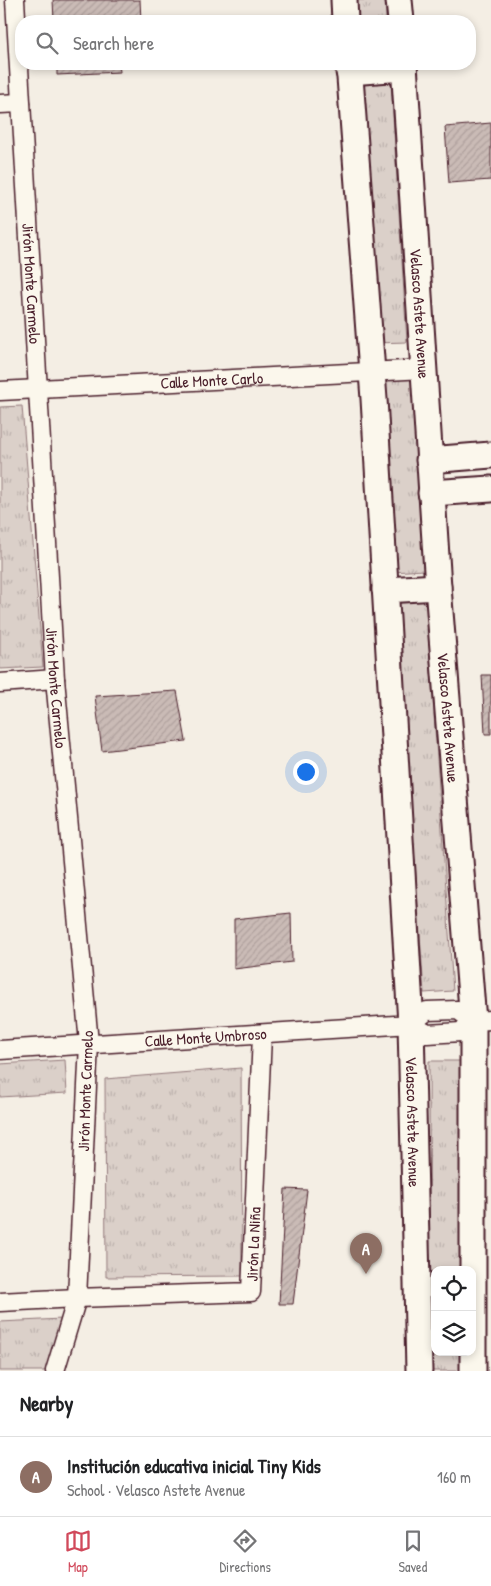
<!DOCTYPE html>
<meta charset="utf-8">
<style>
:root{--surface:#fff;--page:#f6f6f6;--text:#202124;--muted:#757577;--line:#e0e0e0;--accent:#d1495b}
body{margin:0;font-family:"Patrick Hand",sans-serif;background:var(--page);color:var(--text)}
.controls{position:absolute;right:15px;bottom:15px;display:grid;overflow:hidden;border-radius:10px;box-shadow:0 2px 8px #0003}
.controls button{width:45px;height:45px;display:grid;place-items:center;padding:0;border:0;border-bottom:1px solid var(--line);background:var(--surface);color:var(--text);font:25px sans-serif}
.you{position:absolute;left:305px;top:771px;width:18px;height:18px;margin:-12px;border:4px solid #fff;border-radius:50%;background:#1a73e8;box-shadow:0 0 0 8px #1a73e833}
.badge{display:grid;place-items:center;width:32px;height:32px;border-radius:50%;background:var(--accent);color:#fff;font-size:16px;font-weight:700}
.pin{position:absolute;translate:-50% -41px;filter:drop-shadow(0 1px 2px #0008)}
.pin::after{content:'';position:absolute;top:26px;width:18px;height:15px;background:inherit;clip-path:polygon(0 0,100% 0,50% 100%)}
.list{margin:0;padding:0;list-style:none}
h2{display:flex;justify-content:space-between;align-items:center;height:65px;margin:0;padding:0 20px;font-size:21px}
h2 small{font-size:16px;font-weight:400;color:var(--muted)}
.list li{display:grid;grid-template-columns:32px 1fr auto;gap:15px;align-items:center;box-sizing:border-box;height:80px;padding:0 20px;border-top:1px solid var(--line)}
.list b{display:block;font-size:19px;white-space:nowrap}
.list p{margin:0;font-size:16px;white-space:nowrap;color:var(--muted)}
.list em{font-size:16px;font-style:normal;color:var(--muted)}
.icon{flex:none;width:28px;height:28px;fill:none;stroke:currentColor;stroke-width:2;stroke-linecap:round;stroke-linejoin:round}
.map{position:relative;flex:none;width:491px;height:1371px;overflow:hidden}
.search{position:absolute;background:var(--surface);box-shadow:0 2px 8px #0003;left:15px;right:15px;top:15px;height:55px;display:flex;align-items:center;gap:12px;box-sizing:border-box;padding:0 18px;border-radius:20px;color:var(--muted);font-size:19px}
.sheet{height:145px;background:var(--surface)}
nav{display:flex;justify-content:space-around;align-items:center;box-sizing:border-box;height:70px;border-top:1px solid var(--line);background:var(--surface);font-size:14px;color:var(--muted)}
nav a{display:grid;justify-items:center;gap:2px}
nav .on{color:var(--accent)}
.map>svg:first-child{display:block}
.grass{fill:url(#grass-tufts);stroke:#92787a}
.building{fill:url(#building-hatch);stroke:#4a1f2b}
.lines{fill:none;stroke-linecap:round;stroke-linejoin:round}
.street-casing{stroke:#4a1f2b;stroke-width:21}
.secondary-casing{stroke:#4a1f2b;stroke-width:29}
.street{stroke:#fbf7ec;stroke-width:18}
.secondary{stroke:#fbf7ec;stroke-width:25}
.labels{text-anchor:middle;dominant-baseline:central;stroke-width:5;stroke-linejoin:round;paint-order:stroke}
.street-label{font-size:16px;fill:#4a1f2b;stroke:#fbf7ec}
</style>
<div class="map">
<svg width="491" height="1371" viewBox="0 0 491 1371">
<defs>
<pattern id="grass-tufts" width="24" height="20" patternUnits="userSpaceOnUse" patternTransform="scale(1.25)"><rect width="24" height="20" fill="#dbd0c9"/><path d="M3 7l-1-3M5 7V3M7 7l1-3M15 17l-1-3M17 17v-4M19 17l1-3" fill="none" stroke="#bdb2ad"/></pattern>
<pattern id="building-hatch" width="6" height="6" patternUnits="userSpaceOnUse" patternTransform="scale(1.25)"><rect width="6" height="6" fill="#cabbb6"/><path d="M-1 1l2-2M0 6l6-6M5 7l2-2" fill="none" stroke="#afa09d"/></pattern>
</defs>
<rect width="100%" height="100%" fill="#f4eee4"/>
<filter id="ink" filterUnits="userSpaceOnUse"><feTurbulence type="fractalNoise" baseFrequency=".02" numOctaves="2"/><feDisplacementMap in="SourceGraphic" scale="10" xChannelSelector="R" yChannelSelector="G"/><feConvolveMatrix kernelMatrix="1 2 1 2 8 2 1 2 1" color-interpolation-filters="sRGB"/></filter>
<g filter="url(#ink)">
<!-- grass -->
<path class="grass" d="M352,0H385L386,21H354Z
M391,83L407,342L376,343L360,84Z
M415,373L424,570L392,572L383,375Z
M22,406L43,667L0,669V407Z
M426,598L453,991L424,993L397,600Z
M65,1060L67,1093L0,1097V1064Z
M429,1061H461L462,1270H435V1352H463V1371H430Z
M241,1068L242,1276L106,1277L105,1079Z
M62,1319L45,1371H0V1322Z"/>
<!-- building -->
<path class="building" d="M53,0H140L141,21H54Z
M57,64H119L120,72L57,75Z
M491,123V180L449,183L445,127Z
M482,675H491V734H485Z
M177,691L186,741L102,751L95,696Z
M291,913L292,962L234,969V919Z
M285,1189L307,1190L293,1304H279Z"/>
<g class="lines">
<!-- street casing -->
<g class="street-casing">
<g id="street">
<path id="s1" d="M15,0L55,679L89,1043L77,1298L55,1371"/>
<path d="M0,104L21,103"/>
<path id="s2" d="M0,391L425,369"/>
<path d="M0,683L55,679"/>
<path d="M411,1024L427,1011L458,1010L473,1021"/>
<path id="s3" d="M0,1050L411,1024L427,1034L461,1032L473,1021L491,1020"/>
<path id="s4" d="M0,1302L77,1298L251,1292L262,1035"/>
</g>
</g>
<!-- secondary casing -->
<g class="secondary-casing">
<g id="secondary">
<path d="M344,0L345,21"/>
<path d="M399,0L401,21"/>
<path id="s5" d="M349,64L374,399L411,1024L419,1371"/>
<path id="s6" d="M404,64L438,587L473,1021V1371"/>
<path d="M349,72L404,68"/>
<path d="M429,460L491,455"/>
<path d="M431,493L491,489"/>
<path d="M385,590L438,587"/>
</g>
</g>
<!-- street -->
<use href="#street" class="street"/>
<!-- secondary -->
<use href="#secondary" class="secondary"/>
</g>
</g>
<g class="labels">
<!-- street labels -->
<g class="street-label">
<text stroke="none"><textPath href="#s1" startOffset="284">Jirón Monte Carmelo</textPath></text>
<text stroke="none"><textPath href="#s6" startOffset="250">Velasco Astete Avenue</textPath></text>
<text stroke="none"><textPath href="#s2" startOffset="212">Calle Monte Carlo</textPath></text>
<text stroke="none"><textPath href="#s1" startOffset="689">Jirón Monte Carmelo</textPath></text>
<text stroke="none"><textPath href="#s6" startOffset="655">Velasco Astete Avenue</textPath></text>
<text stroke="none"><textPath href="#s3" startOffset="206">Calle Monte Umbroso</textPath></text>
<text transform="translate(85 1091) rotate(-88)">Jirón Monte Carmelo</text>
<text stroke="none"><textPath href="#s5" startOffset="1060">Velasco Astete Avenue</textPath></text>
<text stroke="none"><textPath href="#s4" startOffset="299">Jirón La Niña</textPath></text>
</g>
</g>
</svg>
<div class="controls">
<button><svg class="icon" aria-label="locate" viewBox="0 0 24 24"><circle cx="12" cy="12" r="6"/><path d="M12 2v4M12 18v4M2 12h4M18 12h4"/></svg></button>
<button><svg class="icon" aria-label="layers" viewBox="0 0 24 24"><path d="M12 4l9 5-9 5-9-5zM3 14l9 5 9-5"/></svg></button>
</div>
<div class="you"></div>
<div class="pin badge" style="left:366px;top:1274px;background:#8d6e63">A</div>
<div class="search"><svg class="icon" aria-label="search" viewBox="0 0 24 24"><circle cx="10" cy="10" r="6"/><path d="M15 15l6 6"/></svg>Search here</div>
</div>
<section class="sheet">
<h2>Nearby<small></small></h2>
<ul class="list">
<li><span class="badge" style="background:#8d6e63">A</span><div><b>Institución educativa inicial Tiny Kids</b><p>School · Velasco Astete Avenue</p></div><em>160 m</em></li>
</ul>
</section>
<nav>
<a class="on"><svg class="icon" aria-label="map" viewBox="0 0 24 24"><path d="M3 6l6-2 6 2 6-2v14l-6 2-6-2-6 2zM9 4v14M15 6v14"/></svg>Map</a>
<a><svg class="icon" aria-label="directions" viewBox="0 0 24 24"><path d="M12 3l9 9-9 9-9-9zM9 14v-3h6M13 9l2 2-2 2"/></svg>Directions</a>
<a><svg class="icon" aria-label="saved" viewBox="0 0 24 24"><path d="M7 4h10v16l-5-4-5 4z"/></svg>Saved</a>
</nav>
